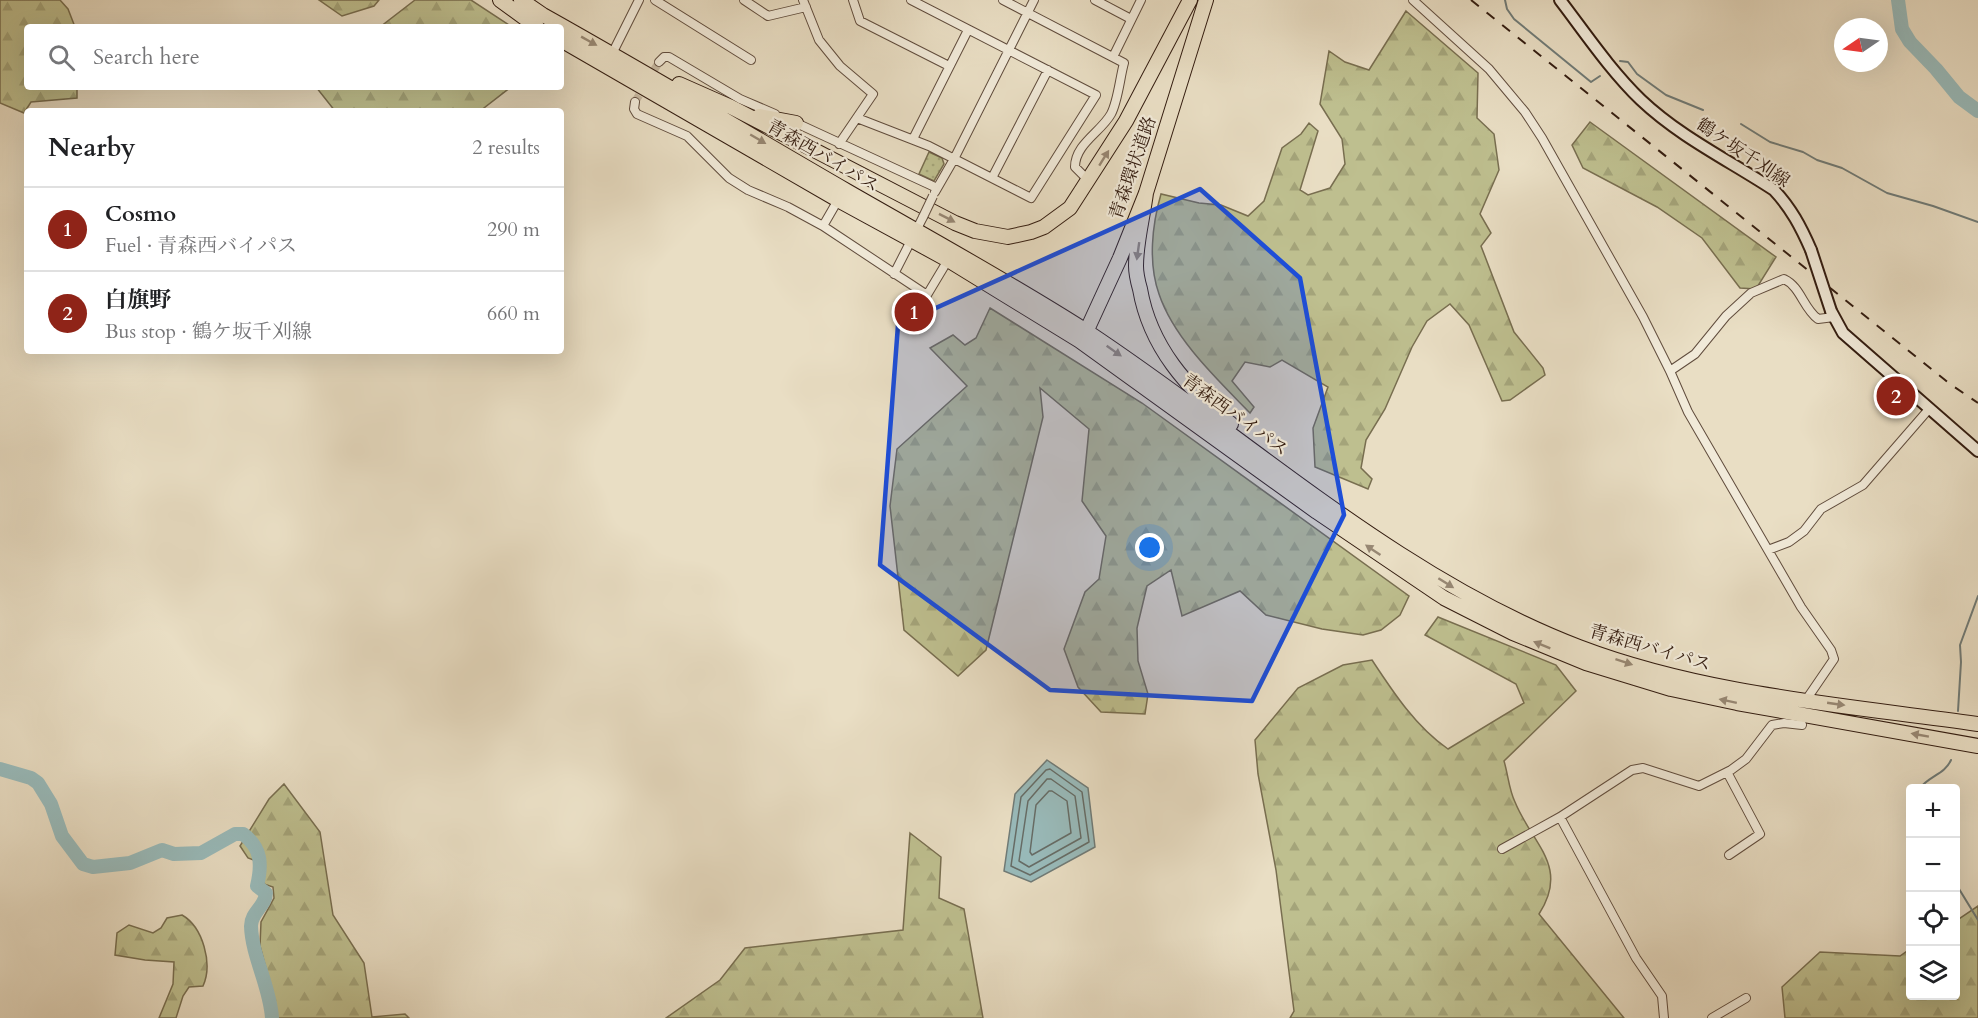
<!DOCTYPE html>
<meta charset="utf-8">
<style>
:root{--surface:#fff;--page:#f2f2f2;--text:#202124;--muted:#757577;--line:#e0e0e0;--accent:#8f2418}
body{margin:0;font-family:Cardo,"Noto Serif JP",serif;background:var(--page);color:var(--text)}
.controls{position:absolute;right:18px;bottom:18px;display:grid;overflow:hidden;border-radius:6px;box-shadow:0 6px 24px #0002}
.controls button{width:54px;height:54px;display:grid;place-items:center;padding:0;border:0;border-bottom:2px solid var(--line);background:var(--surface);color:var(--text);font:30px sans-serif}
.compass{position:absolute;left:1834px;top:18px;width:54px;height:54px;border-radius:50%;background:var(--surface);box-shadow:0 6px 24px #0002;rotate:257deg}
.you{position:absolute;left:1150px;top:548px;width:21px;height:21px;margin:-15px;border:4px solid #fff;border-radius:50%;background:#1a73e8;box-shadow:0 0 0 9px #1a73e833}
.badge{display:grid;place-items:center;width:39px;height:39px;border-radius:50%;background:var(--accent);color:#fff;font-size:20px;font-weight:700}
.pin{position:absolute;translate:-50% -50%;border:3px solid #fff;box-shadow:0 2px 6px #0006}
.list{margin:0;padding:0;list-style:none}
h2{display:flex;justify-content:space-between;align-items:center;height:78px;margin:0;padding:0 24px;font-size:26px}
h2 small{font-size:20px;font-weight:400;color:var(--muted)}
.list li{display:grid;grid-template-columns:39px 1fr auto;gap:18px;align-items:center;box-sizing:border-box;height:84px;padding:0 24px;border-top:2px solid var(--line)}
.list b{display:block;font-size:22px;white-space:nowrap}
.list p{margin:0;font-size:20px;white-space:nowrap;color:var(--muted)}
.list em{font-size:20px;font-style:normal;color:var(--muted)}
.icon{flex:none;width:33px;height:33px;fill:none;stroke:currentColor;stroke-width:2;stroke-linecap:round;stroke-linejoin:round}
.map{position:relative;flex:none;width:1978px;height:1018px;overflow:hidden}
.search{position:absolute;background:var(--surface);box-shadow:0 6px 24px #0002;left:24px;top:24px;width:540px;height:66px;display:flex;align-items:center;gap:15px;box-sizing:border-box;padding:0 21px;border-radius:6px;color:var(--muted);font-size:22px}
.panel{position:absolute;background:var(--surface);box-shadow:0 6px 24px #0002;left:24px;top:108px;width:540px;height:246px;border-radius:6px}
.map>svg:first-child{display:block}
.forest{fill:url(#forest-firs);stroke:#786e50;stroke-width:1.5}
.park{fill:url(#park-dots);stroke:#786e50;stroke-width:1.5}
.water{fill:#9bb;stroke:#707b77;stroke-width:1.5}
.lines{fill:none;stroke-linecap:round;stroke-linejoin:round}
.shore{stroke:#666c66;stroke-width:1.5}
.stream{stroke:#707b77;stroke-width:2}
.river{stroke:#9bb;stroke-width:14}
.street-tunnel{stroke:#c5b7a0;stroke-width:8;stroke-dasharray:8 4;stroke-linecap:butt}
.street-casing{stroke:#604c3d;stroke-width:10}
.secondary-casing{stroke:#331c10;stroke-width:14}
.highway-casing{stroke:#331c10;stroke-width:16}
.street{stroke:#f1ead9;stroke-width:8}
.secondary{stroke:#f1ead9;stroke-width:10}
.highway{stroke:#e9dec4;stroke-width:14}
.rail{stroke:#331c10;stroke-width:2;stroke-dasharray:10 10;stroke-linecap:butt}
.street-bridge-casing{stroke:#604c3d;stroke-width:10;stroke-linecap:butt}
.secondary-bridge-casing{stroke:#331c10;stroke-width:14;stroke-linecap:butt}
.street-bridge{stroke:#f1ead9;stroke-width:8}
.secondary-bridge{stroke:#f1ead9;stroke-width:10}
.oneway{fill:#978773}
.marked{fill:#1d4ed8;fill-opacity:0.2;stroke:#1d4ed8;stroke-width:4.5;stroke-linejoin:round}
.labels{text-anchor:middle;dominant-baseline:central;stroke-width:4.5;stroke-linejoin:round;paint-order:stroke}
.street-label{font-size:18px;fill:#331c10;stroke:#f1ead9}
</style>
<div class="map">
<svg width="1978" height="1018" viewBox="0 0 1978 1018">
<defs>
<pattern id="forest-firs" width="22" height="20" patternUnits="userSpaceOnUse" patternTransform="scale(1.5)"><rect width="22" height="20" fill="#bebf8f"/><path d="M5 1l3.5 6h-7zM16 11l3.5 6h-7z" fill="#a4a47a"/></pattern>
<pattern id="park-dots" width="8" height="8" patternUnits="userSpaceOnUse" patternTransform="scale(1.5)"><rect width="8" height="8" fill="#bebf8f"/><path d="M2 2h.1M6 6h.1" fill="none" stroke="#a4a47a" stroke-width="1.8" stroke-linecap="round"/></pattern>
</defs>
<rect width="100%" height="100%" fill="#e9dec4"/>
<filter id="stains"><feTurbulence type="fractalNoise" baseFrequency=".00333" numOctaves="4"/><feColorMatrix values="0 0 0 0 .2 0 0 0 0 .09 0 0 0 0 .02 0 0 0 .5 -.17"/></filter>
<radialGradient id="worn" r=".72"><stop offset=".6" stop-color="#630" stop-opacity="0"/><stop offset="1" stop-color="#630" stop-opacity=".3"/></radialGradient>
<!-- forest -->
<path class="forest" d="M0,0H60L68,9L75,27H27V87H77V98L31,102L24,113L0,103Z
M319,0H379L374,6L342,16Z
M415,0H471L512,27H380Z
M1406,11L1478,73L1477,118L1494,134L1499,170L1480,214L1491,233L1481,246L1514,332L1543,368L1545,375L1510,400L1502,401L1469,325L1450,304L1427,321L1412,347L1385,409L1366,440L1361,468L1372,479L1368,489L1315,467L1313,428L1328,387L1282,360L1270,367L1245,362L1232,381L1254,407L1250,413C1218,380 1174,339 1159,294C1148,263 1152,225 1161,194L1199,203L1221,205L1248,216L1264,201L1282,148L1301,134L1309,123L1318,131L1300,190L1308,195L1330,188L1345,164L1342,139L1320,104L1329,51L1345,62L1369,70Z
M316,87H511L480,111H335Z
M1590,122L1776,257L1756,289L1740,288L1702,238L1657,207L1583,168L1572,145Z
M990,308L1142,403L1409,596L1400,615L1381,630L1363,635L1322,629L1266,615L1240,591L1182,616L1171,570L1147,586L1137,628L1138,661L1148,694L1145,714L1101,712L1078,687L1064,649L1085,592L1099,579L1106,536L1082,501L1089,429L1040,388L1043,417L986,650L958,676L904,630L890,506L897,449L967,386L930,348L953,335L965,345L976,338Z
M1438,617L1556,665L1576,691L1504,761C1508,774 1509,790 1515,802C1532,844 1570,866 1539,914L1624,1018H1290L1294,1011L1276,870L1258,774L1255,740L1298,688L1343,665L1372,660C1393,692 1416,727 1448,749L1524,703L1516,684L1425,635Z
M284,784L320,832L333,915L364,963L372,1017L405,1014L409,1018H277L276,1006L260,946L261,922L274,898L273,887L264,884V864L248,858L240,846L269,799Z
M910,833L941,857L939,898L964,909L983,1018H666L720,980L745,948L903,930Z
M1978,906V1018H1785L1782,987L1820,952L1900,956L1910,949V996H1956V921Z
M182,915C203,927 213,964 203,986L189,987L183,996L176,1018H159L173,984L174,962L145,960L115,955L117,933L129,925L153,933L161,928L167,918Z"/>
<!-- park -->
<path class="park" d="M929,152L942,158L944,164L934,181L919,174Z"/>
<!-- water -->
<path class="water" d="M1047,760L1088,788L1095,847L1031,882L1004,871L1015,794Z"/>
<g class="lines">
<!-- shore -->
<path class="shore" d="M1050,769L1082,792L1089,842L1030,875L1011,866L1021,797L1046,770Z
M1047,779H1051L1075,796L1081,838L1029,867L1019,861L1028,801Z
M1049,791H1052L1067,801L1071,833L1032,855L1030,852L1036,805Z"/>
<!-- stream -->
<path class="stream" d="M1505,0L1507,9L1514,19L1591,82L1600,76
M1620,61L1628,62L1637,74L1666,95L1703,110
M1741,124L1770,142L1803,152L1817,160L1842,168L1887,193L1933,206L1978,222
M1958,711L1961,662L1960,645L1978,596
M1920,788C1929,776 1945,774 1951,760
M1956,884L1978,920"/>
<!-- river -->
<path class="river" d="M1898,0L1902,29L1910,42L1936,69L1959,97L1978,111
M0,769L31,778L38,783L51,804L62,836L83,864L93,867L130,863L162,850L174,854L201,853L235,834H243C262,848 262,865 257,886L266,893C266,906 251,912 251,926C252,957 270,986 272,1018"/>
<!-- street-tunnel -->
<path class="street-tunnel" d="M635,102L659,62"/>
<!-- street casing -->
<g class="street-casing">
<path id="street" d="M655,0L751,60
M744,0L768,16L806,7
M803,0L819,40L840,66L873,94L839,144
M853,0L860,21L949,66
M1003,0L1124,63C1120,77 1118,101 1111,114C1101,132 1075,144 1075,167L1089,181
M1095,0L1131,19
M1413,0L1489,69L1525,112L1542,138L1643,317L1670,371L1688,412L1801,607L1831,650L1834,659L1806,700L1802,702
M612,54L639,0
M1113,57L1141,0
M659,62L664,57H669L740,99L775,114
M635,102L634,109L637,114L687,136L729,178L748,190L788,207L823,226L927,295L948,260
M857,118L929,146L1031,198L1096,95L911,0
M794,122L937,188
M913,139L968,30
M992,178L1048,70
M935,192L954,159L1034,0
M823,226L838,200
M894,274L923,217
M1670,371L1695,354L1726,316L1751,293L1784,279C1801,287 1803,308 1818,319L1834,317
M1768,550L1789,542L1804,531L1821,509L1863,485L1929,409
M1727,772L1760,834L1729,855
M1560,817L1636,958L1662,996L1664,1018
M1502,849L1560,817L1632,770L1643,768L1699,786L1731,770L1746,759L1772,725L1784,723L1802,725
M1712,1018L1746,998"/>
</g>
<!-- secondary casing -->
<g class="secondary-casing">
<path id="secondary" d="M1560,0C1586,34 1610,70 1641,100C1680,137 1730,161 1774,190C1791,208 1801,227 1811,250
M1831,311L1843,333L1978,451"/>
</g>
<!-- highway casing -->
<g class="highway-casing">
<path id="highway" d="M500,0L537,27
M521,0L543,15C645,72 745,132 847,191C927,237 1008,281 1086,331C1247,437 1396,577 1579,647C1705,695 1845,705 1978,724
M561,40L838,200L948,260L1080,341L1317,512L1444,598L1513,633L1586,663L1671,689L1737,703L1978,746
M679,84L731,107L955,223L975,231L1008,237L1031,232L1044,227L1070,208L1126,121L1190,0
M759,116L796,123
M1146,193C1143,217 1136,242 1136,266C1136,274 1138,282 1140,289C1150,347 1187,388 1231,424
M1081,339L1086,332L1120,258L1146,193L1206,0"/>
</g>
<!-- street -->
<use href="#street" class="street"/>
<!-- secondary -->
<use href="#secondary" class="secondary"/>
<!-- highway -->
<use href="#highway" class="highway"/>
<!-- rail -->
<path class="rail" d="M1471,0L1950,384L1978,403"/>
<!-- street-bridge casing -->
<g class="street-bridge-casing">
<path id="street-bridge" d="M923,217L933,196"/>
</g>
<!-- secondary-bridge casing -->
<g class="secondary-bridge-casing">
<path id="secondary-bridge" d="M1811,250L1831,311"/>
</g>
<!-- street-bridge -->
<use href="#street-bridge" class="street-bridge"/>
<!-- secondary-bridge -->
<use href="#secondary-bridge" class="secondary-bridge"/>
</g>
<!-- one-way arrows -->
<defs><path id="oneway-solid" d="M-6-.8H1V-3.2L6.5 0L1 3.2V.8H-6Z" transform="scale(1.5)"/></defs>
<g class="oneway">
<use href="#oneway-solid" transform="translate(589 41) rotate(29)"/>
<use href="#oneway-solid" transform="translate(758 139) rotate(30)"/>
<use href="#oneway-solid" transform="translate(1104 158) rotate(-58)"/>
<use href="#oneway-solid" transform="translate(947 218) rotate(27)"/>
<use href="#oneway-solid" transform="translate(1138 251) rotate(98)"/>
<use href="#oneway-solid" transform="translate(1114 351) rotate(35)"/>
<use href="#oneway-solid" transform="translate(1373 550) rotate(-146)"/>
<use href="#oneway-solid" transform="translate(1446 583) rotate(32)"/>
<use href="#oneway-solid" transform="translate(1542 645) rotate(-158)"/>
<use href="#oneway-solid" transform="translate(1624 662) rotate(18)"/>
<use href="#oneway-solid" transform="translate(1728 701) rotate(-168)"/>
<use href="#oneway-solid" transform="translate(1836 704) rotate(8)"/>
<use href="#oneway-solid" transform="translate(1920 735) rotate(-170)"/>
</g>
<!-- marked area -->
<path class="marked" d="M1200,189L1300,278L1344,515L1252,701L1050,690L880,565L898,325Z"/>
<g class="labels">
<!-- street labels -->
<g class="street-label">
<text transform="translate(1743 153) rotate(34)">鶴ケ坂千刈線</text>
<text transform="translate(823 156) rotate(30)">青森西バイパス</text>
<text transform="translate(1133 168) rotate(-71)">青森環状道路</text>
<text transform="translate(1235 415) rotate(36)">青森西バイパス</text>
<text transform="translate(1650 648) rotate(16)">青森西バイパス</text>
</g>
</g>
<rect width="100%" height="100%" filter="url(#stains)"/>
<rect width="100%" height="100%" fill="url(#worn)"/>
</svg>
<div class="controls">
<button>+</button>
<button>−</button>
<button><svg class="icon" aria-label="locate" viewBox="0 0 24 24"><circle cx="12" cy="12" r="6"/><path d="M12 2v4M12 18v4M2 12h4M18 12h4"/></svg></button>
<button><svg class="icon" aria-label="layers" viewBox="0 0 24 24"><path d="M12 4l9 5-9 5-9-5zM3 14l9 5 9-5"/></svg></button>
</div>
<svg class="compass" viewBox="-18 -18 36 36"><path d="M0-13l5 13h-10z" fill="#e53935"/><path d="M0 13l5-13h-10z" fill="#757577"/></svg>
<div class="you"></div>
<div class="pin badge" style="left:914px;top:312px">1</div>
<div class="pin badge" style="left:1896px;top:396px">2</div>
<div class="search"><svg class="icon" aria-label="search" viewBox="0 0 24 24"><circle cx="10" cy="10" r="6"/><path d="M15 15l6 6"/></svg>Search here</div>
<section class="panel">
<h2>Nearby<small>2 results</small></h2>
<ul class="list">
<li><span class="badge">1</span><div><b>Cosmo</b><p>Fuel · 青森西バイパス</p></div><em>290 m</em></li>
<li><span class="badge">2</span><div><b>白旗野</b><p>Bus stop · 鶴ケ坂千刈線</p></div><em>660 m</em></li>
</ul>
</section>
</div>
